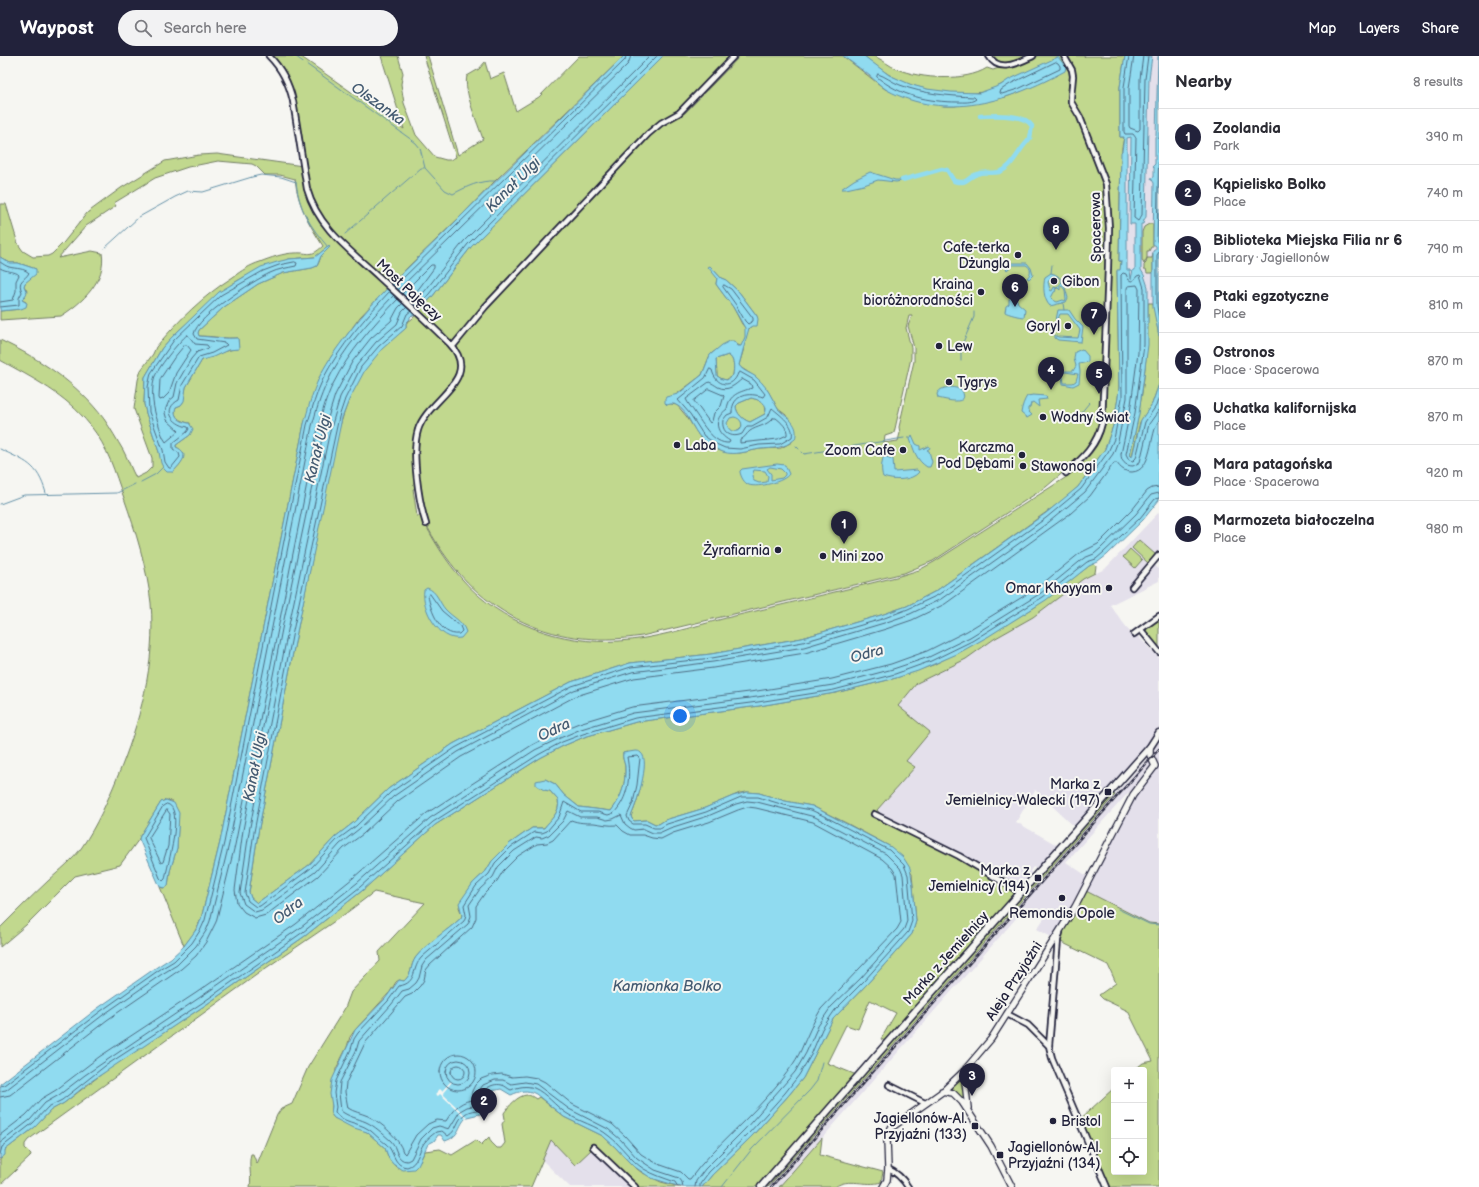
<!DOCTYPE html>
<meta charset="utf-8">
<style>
:root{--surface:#fff;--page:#f2f2f3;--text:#2b2b33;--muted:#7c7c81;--line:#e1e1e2;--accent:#22223b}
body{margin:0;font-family:"Balsamiq Sans",sans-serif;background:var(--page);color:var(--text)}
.controls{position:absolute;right:12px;bottom:12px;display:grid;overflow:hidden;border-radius:4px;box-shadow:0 4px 16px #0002}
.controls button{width:36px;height:36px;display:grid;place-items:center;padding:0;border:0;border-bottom:1px solid var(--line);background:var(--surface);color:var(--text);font:20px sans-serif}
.you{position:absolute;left:680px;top:660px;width:14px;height:14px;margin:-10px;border:3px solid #fff;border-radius:50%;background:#1a73e8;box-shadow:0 0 0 6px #1a73e833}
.badge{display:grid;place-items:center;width:26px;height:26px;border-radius:50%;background:var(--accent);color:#fff;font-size:13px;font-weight:700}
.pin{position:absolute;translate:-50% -33px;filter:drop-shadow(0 1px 2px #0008)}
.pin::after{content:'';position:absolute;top:21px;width:14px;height:12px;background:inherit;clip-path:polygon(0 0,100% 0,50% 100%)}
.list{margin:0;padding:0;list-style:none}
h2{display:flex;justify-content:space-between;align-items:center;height:52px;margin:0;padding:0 16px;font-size:17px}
h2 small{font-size:13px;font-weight:400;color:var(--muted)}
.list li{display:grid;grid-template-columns:26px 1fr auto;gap:12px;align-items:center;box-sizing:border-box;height:56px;padding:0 16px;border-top:1px solid var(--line)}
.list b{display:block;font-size:15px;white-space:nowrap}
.list p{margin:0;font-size:13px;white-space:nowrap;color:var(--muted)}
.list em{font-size:13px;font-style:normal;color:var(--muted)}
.icon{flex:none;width:22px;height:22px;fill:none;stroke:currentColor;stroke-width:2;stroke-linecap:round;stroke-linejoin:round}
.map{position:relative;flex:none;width:1159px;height:1131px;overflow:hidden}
header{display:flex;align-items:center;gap:24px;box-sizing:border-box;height:56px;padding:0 20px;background:var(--accent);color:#fff}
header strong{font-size:19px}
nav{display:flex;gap:22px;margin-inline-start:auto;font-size:14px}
.search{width:280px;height:36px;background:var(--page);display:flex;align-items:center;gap:10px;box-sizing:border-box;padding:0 14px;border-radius:22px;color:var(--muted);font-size:15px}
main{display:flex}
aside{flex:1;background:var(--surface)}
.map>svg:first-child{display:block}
.built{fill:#e4e0eb;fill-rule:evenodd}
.green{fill:#c1d88e;stroke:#727d64;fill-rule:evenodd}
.water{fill:#90dbf0;stroke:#6491a8;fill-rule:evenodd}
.pier{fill:#f6f6f2}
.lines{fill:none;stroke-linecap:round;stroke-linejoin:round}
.shore{stroke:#4e6c83;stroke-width:1}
.stream{stroke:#6491a8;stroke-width:1}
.canal{stroke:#90dbf0;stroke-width:4.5}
.minor-casing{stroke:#22223b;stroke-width:8}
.tertiary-casing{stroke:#22223b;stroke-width:8}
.secondary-casing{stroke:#22223b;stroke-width:9}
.minor{stroke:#f6f6f2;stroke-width:4.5}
.tertiary{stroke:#f6f6f2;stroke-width:5.5}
.secondary{stroke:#f6f6f2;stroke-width:6}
.rail-casing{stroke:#22223b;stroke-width:2.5}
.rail{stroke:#f6f6f2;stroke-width:1;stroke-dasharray:3;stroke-linecap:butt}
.poi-dot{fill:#22223b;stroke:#f6f6f2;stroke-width:1.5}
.labels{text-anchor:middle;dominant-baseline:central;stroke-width:4;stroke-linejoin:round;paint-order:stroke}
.street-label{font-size:14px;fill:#22223b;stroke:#f6f6f2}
.poi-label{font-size:14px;fill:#22223b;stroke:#f6f6f2;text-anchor:end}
.water-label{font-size:15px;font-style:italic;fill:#435a71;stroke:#f6f6f2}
</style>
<header>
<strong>Waypost</strong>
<div class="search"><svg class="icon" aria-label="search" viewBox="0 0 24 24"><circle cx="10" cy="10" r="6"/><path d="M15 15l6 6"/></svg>Search here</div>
<nav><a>Map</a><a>Layers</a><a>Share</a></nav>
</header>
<main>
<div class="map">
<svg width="1159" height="1131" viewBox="0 0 1159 1131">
<rect width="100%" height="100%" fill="#f6f6f2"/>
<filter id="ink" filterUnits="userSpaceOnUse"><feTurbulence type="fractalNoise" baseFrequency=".025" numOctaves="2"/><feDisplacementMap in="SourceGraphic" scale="8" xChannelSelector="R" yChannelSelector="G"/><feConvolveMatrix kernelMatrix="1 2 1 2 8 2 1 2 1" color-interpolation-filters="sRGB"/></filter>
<g filter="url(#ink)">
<!-- built -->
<path class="built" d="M1152,0H1158L1156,79L1155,81V108L1153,109L1154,122L1152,123L1154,126L1153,187L1156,190V193L1153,196V251L1159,280V328L1137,371L1148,289V231L1141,214V171L1144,164L1146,163L1149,23Z
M1127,81H1132L1130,168H1135V214H1133L1131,223L1127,214Z
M1159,456V499L1152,507L1159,513V525L1110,549L1130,576L1135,581L1137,579L1159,602V868L1149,867L1094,839L1055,883L1037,873L1045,861L1026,851L779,1131H768L1150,699V695L1077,773L1035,734L1016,766L1057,789L1037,813L1033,811L1030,815L1032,819L1021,830L881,759L877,754L915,711L906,705L929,676L898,650L917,626L966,603L994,583L1033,561L1083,523L1105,513ZM1129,736L1133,739L1090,822L1066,806Z
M550,1084L593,1091L633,1131H570L542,1104Z"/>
<!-- green -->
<path class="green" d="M269,0H300L404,73L381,0H398L403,17L401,28L404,47L416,79L435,101L446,104H450L456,101L424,0H428L458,99L483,83C478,68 463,34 467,20L479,13L485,6L490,23L504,17L516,55L539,41L579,0H624L495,125L463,158L407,212L360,261L331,301L319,322L304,368L220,786L201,863L194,877L184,890L160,831L163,832L168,830L170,815L177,792L178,769L172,745L166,744L161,746L140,780L139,783L120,809L75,820L26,869L0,891V872C16,856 32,840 48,825C60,814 73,804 82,791C97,769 107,746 117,722C140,667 156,607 151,547C147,512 136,476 124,442C114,415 109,393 90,369C65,338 34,323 0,304V284C40,303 77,327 104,363C111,373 117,384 123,394C128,403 131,413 136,422L146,417L152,411V402L134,353L138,324L141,314L153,298L156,291C179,264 203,240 233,221C241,215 250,209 260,206C270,202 284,197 295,197C310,196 310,202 323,190C309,168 298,150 295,123L280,119H265L256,110L252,108L218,105L188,111L155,122L114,147L116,150L86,170L58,202L92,195L102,197C107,224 82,247 61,260L0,264V255L21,253L26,246L22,244L27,235L24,230L25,227L36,213L18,207H10L0,201V148H6L18,188L23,195L33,201L48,200L52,198L64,186L87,157L121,132L165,105L199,99L217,98L303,110L290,31ZM329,190L321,200L319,206L317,210L312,212L283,217L258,228L224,251L199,274L198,277L199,280C213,280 225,283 238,282V293C226,293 214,300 202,304L186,331L183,346L181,349L176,351C172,361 181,366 190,367V379L176,389V391C191,398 180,408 173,416L164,413L159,396L146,357L144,348L145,321L162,292L178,275L232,228L244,221L289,203L315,201Z
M663,0H730L667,65L673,64L685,57L740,0H843L885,33L897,38L944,50H955L1006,41L1019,36L1048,23L1027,16C1021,19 1015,21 1010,24C1003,27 998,31 991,34C965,42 920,35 897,23C885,17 874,9 864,0C868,0 873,0 876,1C883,4 889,10 897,13C921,23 965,26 987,12L993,14L1002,11V8L993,0H1083L1084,1L1085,0H1125L1120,31V81H1124L1122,91L1120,136L1119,205H1121V214L1117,215L1119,331L1118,342L1113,370L1105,393L1078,431L1062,445L936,535L907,550L881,559L802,582L711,598L630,607L571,626L453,688L388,733L353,767L335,781L309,809L257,847L251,842L249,837L258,777L297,576L337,381C344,354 354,326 371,304C381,292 394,282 406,272V267L412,263L432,241L471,191ZM1105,129L1109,131L1110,172L1104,357C1108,385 1085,407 1065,422L934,506L919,514L896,521C839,535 782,549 726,562C691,571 655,583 619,585C561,589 500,567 462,523C445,504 432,482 421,460H417L413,433L419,432L421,445L427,462V467L428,472C473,555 548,595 642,580L904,517L933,505L1046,431L1086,397L1099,373L1108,212ZM710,210L721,222L726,224L739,236L757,260L748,275L742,268L733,251L718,231L716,228L717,222ZM909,260H912L908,270L914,292V305L899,371L900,377L898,385L884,387L885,380L894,377L911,302V292L906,272ZM730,285L744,292L739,309L740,311L757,322L768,335L778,353L786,359L792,386L781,392L760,393L740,397L724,396L714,392L701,383L687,361L677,349L665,347L702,319L709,301L712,297Z
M1149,168H1153V191H1151L1149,195H1147V202H1152L1153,198V217H1147L1146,213H1144V209L1146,207L1147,202L1144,208L1142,204V176L1144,171Z
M1148,247H1153L1159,280V328L1152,348L1140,366L1132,400L1131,401L1130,397C1143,347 1148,299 1148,247Z
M728,299C735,303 734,311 733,319L726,324L722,323L717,320L716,303Z
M751,342C760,344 768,347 765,358L750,366C743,364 736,357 736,350L739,347Z
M726 368a8 8 0 1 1 16 0a8 8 0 1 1-16 0Z
M1139,484L1156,499L1148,507L1132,492Z
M1130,493L1142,504L1135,512L1123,501Z
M1093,507L1096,510L1095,517L1083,523L1033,561L994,583L966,603L917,627L898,650L930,676L906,705L915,711L877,754L881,759L1024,832L1110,735L1115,739L768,1131H702L712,1119L752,1080L788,1040L803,1022L833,963L867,928L912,878L916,865L912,818L891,791L848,768L812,750L785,745L759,737L747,736L740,737L705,752L665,764L659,768H655L647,764L634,765L632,763L631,760C639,743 642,725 644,707L627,696L623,697C622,702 624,705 625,710C626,727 622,742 611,755L579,751L564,739L555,728L545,723L544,734L550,735L558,744C561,756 551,763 544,772H532L509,788L492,805L486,815L473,827L459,851L462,859L461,862C448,874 427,888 416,901C409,911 414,916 404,925L399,924L396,926L390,936L355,974L350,981L347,991L336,1013L331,1058L334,1062L367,1076L385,1092L389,1103L397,1112L420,1105L425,1095L440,1093L452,1099L476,1084L481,1089L489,1081L491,1086L497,1092H501L505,1087L502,1068L505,1063L504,1057C508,1051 518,1039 527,1039C530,1039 533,1041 536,1043L539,1041L564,1061L603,1080L615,1091L632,1109L641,1116L661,1126L681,1131H635L593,1092L575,1109L551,1084L531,1131H250C252,1120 248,1108 251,1098H253L257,1108L277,1059L281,1053L292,1048L308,1011L345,952L351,936L380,905L379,896L425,847L374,836L345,858L266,912L28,1084L25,1088V1092L31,1098L30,1101L0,1129V1103L2,1102L5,1094L35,1071L51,1054L64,1047L107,1014L204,950L305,880L363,834L435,769L540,702L563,690L584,681L636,666L759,650L835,637L896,622L933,609L974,588L1035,551ZM870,944L896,957L881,983L887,986L859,1020L827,1007L846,969L858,973Z
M1159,561V593L1146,576L1147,570Z
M1084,834L1149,867L1159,868V1131H1107L1078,1065L1114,1032V1116H1144V1014H1134L1143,1007L1153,1005L1128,955L1103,943L1099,939L1116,927L1108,909L1055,883Z
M962,1017L968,1053L962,1046L946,1035Z
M822,1082L820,1099L883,1116L881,1126C867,1131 848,1121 835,1131H779Z"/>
<!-- water -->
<path class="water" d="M624,0H663L471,191L432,241L414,260L412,259L410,261V263L406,267V272L382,293L365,314L349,344L342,362L297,576L258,777L249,836L251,842L257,847L309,809L335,781L353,767L388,733L453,688L571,626L630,607L711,598L802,582L881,559L907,550L936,535L1046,457L1078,431L1105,393L1113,370L1118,342L1119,331L1117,214H1120L1121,205H1119L1121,96L1122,95L1124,81H1120V31L1125,0H1152L1149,23L1146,161L1144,164L1143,168H1141V214L1144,219L1148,231V289L1139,358L1130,399L1132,401L1141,364L1152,348L1159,328V444L1143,464L1107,499L1098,506L1089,510L1046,544L989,580L957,598L918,615L896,622L835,637L759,650L636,666L584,681L563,690L540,702L435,769L363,834L305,880L204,950L90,1026L64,1047L51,1054L35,1071L5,1094V1099L0,1103V1028L98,952L157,911L171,902L184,890L198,871L201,863L220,786L304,368C308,353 312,337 319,322C325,309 334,296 343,284C378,236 423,199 464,157C517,104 571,53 624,0ZM1131,81L1130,168H1135V214H1133L1131,223L1130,214H1127V82Z
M843,0H864L889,19L912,29L927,33L951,36L979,37L1001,29L1008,24L1058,1L1066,11L1065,15C1010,45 946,66 887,34C879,29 873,22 865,16C858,11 851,6 843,0Z
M1158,0H1159V280L1153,251V195L1156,193V190L1153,188L1154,127L1151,122L1154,121V111L1153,110L1155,108V81L1156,79Z
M870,116L895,124H907L896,126L878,124L864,129L846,133H841L854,124Z
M329,190L330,191L321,200L317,210L312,212L283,217L258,228L224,251L199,274L198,277L199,280C213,281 225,283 238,282L239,293L228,294L213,301L202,304L186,331L184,345L181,349L176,351C172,361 181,366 189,367L193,373L190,379L176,389V391C192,398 180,408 173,416H167L164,413L161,407L159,396L146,357L144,348L145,321L162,292L171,282L219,236L244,221L261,211L277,206L289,203L315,201Z
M0,201L10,207H18L36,213V218L25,227L24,230L27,237L22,244L27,247L26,251L21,253L0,255Z
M1012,207H1027L1031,212L1033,219L1029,223L1027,222C1031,218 1032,212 1026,209H1013L1007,214L1005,212Z
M710,210L721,222L726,224L739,236L757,260L758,263L757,270H752L749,272L739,309C743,316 752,317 757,322C763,327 768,334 772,342C774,345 776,350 778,353C787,362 800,368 795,383C784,393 773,392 760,393C748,395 735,400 723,396C715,393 708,389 702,383C693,375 687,353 676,349C673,347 670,348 667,349L665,347V343L666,341L678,338L702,319L710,299L722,289L730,285H734L738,290H741L745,281V272L733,251L718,231L716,228L717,222L708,211ZM728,299C735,303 734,312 733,319L727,324L722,323L717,320L716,303ZM751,342C760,344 769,347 765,358L750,366C743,364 736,357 736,350L739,347ZM734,361C741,362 744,369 740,374C733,377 728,375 727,367L730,362Z
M1051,217C1063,219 1065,232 1068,242L1066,246L1050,250C1043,243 1043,230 1045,221ZM1052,220L1059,221L1062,226L1057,232L1054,231L1052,235L1050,234L1048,226ZM1061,229L1065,234L1066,243L1065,245L1063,244L1057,246L1053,244L1051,242L1054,236L1056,235L1055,233L1058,232L1060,234V230Z
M1015,240L1016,241L1018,247L1025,253L1024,261C1020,261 1008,258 1005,256L1006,250L1009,248V243Z
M1058,254H1069L1075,263L1083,271L1081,286L1058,284L1055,282V279L1058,281L1078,282L1080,274L1068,258H1060L1058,263L1056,264Z
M1082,293L1088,300V306L1079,308L1080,316L1079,327L1073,330L1063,328L1062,319L1064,315H1073L1076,310L1074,303L1075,296ZM1065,316L1078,318L1076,325L1073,327H1064L1063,320Z
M951,331L961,333C972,351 946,344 938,342L937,338C940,332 945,332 951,331Z
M1033,339L1046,340L1047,343L1038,344L1039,351L1033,346L1031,347L1030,351L1028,352V355L1032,359L1027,362L1021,357C1022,350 1024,345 1027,340Z
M912,379L916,388L920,390V394L929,390L930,392L927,394L929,395L932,406L930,411H927C916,404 914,394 910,383Z
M884,400L893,403L894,416L917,414L919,416C912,425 893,425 883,421C881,415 881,406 884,400Z
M777,408L785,409L789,418C784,426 758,432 749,429C744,427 741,421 740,416V415L742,413ZM770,411L781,413L785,417V419L782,422L771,424V418L767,413ZM754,414L765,415L768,420L767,426L759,427L754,425L752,420Z
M427,532C437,535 439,546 445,553C453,562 462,564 466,576L461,582C439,586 421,552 424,534Z
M635,695C638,695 639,695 641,697C651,704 636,750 631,760L632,763L634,765L647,764L655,768H659L665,764L705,752L733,740L747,736L759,737L785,745L812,750L891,791L903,801L910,812L913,830L916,865L912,878L867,928L833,963L803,1022L788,1040L752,1080L712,1119L702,1131H681L651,1122L632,1109L615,1091L603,1080L564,1061L536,1038C527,1033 520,1035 511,1039L501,1033L492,1035L486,1038L487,1044L492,1050L491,1054L484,1057L467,1061C457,1070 461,1080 445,1085L441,1079H438L434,1085L428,1088L418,1109L414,1113L402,1114L393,1108L389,1103L385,1092L367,1076L351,1071L334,1062L331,1058L332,1050L330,1038L332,1024L355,974L385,943L399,924L404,925C414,916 409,911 416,901C428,886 447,875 461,862L462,859L459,847L473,827L486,815L492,805L509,788L532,772H544C551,763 561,756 558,744L550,735L544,734L536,729V725L545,723L555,728L564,739L579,751L611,755C622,742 626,726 625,710C624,705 622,702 623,697Z
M166,744L174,747L179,757L177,792L170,815L168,830L165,832L160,831L139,783L140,780L161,746Z"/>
<!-- pier -->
<path class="pier" d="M451,1025L452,1026L443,1037L444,1039L467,1061L466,1062L440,1038L438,1040L435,1038L440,1033L442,1035Z"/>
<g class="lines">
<!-- shore -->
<path class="shore" d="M1129,0L1124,31V76L1125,78H1133L1136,82L1134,162L1138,165L1142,159L1145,23L1148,0
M1134,0L1129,32V70L1130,72L1138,75L1140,73V23L1143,0
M1056,6L1058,7L1060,10V13L1018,33L1002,38L1000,37L1001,34L1010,28Z
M878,18C885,20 892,26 900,29C924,38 949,40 974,41L976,43C971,47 964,46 958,46C929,46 900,40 877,21Z
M1159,82L1157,185L1159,188
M1159,196L1157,199V250L1159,264
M0,206C3,208 6,210 9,211C17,213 24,212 29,217C24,225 17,224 22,236L19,242V249L0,251
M295,206L297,207L296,210C287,212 278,213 270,217C253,225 197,260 194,278L197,283L225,287L227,289L212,297L199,301L182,329L179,344C162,353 172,368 188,371L189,373L187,376L173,387V393L179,397L180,401L171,412H169L165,406L163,394L149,356L148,331L151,317L174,284L221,239L263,215L279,209Z
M0,212C6,216 16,215 19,219L16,225V235L13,244L0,246
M724,229L731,233L753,262V265L748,268L745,265L736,249L723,231Z
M394,231L625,4L626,0
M398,234L628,8L631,0
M402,238L431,209H434V212L420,231L409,244
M403,247L398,252L391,265L371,282L352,306L335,339L323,378L282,573L243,774L235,834L237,847L244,856L255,862L266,859L318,820L344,792L363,778L398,745L461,701L576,640L634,622L713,612L805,597L886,573L912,564L945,548L1071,457L1090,440L1114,407H1117C1120,412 1125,416 1132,416C1153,415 1149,378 1159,364
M413,248L425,235L464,185L650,0
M407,251L402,256L397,268L376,286L357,309L340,341L329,379L288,574L249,776L240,837L244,848L255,856L262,854L315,816L340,788L359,773L394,740L458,696L574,634L632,616L713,606L804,591L884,567L910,558L941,543L1049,466L1085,436L1113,398L1118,385L1127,342V232L1128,230L1137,229L1139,233L1138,297L1130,356L1121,398C1121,405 1125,410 1133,410L1140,406L1149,368L1159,354
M417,251L429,238L468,188L657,0
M411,255L407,258L402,270L379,290L361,311L345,343L339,361L293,575L254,776L245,837L248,845L256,851L260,850L311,812L337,784L356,770L391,736L455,692L572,630L631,611L712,602L803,586L882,563L908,553L938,539L1046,462L1081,433L1108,396L1114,383L1122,342L1121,219L1123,217L1126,218L1128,223L1131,225L1134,224L1137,220L1140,219L1144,232V289L1135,357L1126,398L1129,404L1133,405L1136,402L1145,366L1156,350L1159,340
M187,279L189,280L195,288L207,289L209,292L197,296L191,303L177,327L174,341L169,345L166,352L165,357L167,364L179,375L166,386C162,381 160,373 158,366C153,353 151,338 154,323C156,314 179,285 187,279Z
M185,289H187L191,294L176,317L169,337L163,343L160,344L159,342L160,323L174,302Z
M710,313L712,314C716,331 733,333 738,317L740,316L754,324L765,338L763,341C749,336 732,338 732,357L727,359L723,364C721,376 731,383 742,378L747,370H752L768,361L771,354L772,352C780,359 795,369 792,381L780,388L759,389L740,393L725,392L716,388L704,380L690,358L678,344L705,322Z
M742,323L751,328L752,332C740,336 729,338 727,353C712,364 716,377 730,385L729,387C713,388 703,368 695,357C692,352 688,348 686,343L709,326C712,327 715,329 718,331C728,336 735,329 742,323Z
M709,333L723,339L724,340L721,350L714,357L712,365L710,367L694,345Z
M773,362H776C781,366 788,372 787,379L778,383L740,387V384C745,382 746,378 750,375C757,370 767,370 773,362Z
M430,538L442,555L460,570L462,575L459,578C440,580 431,555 428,540Z
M167,748C185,751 167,811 165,823L163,825L160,822L144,782L163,750Z
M748,751L756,752L813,766L882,803L892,812L896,818L901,866L897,873L821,953C813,966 807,980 801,994C795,1007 786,1018 777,1029C751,1062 714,1090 690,1123H688L681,1116L658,1108L649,1103L641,1098L625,1080L612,1068L572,1048L545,1026L537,1022L525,1020L512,1021L502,1018L492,1019L481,1023L475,1029L472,1035L471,1044C458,1047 453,1054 446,1065L437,1064L428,1068L416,1079L405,1098L403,1096C399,1082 382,1067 368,1060C361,1057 354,1056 348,1052L345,1036L346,1027L365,987L405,941L412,938L420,930L424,924L426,914L430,909L472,871L476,862V850L485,837L497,825L503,815L518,800L537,788L547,787L553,784L571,764C579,767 585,767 594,767C602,768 609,770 617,769L623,775L630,779H643L652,782L661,783L673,777L709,766L738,754Z
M167,754L170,758L168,790L163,806L161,807L149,782Z
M440 1016a18 18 0 1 1 36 0a18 18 0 1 1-36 0Z
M446 1016a12 12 0 1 1 24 0a12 12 0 1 1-24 0Z
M451 1016a7 7 0 1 1 14 0a7 7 0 1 1-14 0Z
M0,1030L4,1029L101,955L159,914L174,905L192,887L201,873L205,864L224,787L307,369C312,354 316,337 323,323C340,290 365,262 390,235
M0,1035L6,1034L103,959L162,918L177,909L196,890L206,875L210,865L229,788L312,370C316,356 320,341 327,327C342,293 369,265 394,239
M0,1041L10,1039L107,964L181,913L196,900L206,886L216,866L235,789L318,372C322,357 326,342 333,328C349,296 373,269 398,243
M0,1079L26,1059L41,1043L56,1034L99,1001L196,937L296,868L353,822L427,757L532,689L557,676L579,667L632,651L757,635L832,623L891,608L927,595L967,575L1037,532L1080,497L1098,488L1132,454L1147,435L1152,432L1159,431
M0,1087L30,1064L45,1047L59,1039L85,1019L199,942L300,872L357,827L430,762L535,694L560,682L581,673L633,657L757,641L833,629L893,613L929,601L970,581L1041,537L1084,502L1094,498L1101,492L1136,458L1151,439L1159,437
M0,1098L2,1091L33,1067L48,1051L62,1044L105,1010L202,947L303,876L360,831L433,766L538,699L562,686L583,678L635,662L758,646L834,634L895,618L931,605L972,585L1043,541L1087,506L1096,503L1104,496L1140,462L1155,443L1159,442
M678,1131L675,1126C664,1122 654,1119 644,1113C630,1104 622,1090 609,1080C596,1069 579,1066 566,1057C555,1050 546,1037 534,1032C526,1029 518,1031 511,1034C508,1033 506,1030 502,1029C490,1026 476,1037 487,1050L486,1052C480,1055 471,1053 465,1058C456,1064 458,1074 448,1080L442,1075L436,1076C432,1079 427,1083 424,1087C418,1096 418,1108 407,1111C395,1110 395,1100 389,1091C387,1088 383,1086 380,1083C376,1080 372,1075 368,1073C358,1066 342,1067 335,1056L336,1051L334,1037L336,1025L351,993L354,983L358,977L388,945L399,930C418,927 411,912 422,901L464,865L466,859L464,849L476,830L489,818L495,807L511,791L534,776L542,777L547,775L559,761L564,746L581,756H598L608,759L614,757C628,742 631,722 627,701L638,700L640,702L637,729L633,747L627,760L629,765L633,768H645L654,772H660L667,768L706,756L741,741H758L784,749L811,754L826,761L889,794L904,809L908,819L912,865L908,876L864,925L835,954L822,973L811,999L799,1019L785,1037L749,1077L709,1116L700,1128V1131
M683,1131L682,1126L679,1122L655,1114L637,1102L621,1084L608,1073L569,1053L536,1028L525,1026L511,1028L503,1024H495L483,1029L478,1036V1049L467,1051L460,1055L449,1073L439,1070L432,1072L421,1083L411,1103L407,1105C396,1105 397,1091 391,1085C383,1078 375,1070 366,1066C357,1062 349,1061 341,1055L339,1037L340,1026L356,995L359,985L391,949L402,935L409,933L416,927L419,922L422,910L426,904L468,868L471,860L469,849L480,833L493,821L498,811L514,795L536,781L542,782L549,779L563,765L568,755L580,761H597L607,764L613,763L621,759L625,768L630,772L634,774L644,773L653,777H659L670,772L708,760L736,748L747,745L757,746L815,761L886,798L900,812L903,819L907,865L904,873L861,922L831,951L818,970L806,997L795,1016L745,1073L705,1113L696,1125L695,1131"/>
<!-- stream -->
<path class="stream" d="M295,0L416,87L420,92L425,112L435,123
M437,125L445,134L453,138C466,131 480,124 495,125
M345,178L421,112H424
M105,192L139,161L175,141L188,135L203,136L252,121L261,119L281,121L296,126C299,154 310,170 328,191
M1051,217L1052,209
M1063,247L1064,254
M961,305V291L974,261V256
M1076,366V359L1080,358L1089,347L1088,346
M908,382H910
M796,390L799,393
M0,393C26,406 37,407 46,437
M802,396L804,398L904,382
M141,426L156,418L163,411
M0,448L24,439L117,437L135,428
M1118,853L1149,868L1159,869
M722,1131L752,1093L810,1034L817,1025L822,1006"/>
<!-- canal -->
<path class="canal" d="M902,124L942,113L947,114L954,125C968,129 967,121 977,118C984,115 992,118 999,116C1012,112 1018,95 1027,86L1030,82L1032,70C1024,57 994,59 980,60"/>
<!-- minor casing -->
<g class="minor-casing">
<path id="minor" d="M269,0C282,13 289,27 293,45L307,133C318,172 351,195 379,221C403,243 427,265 450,288C483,323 427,343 418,374C411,396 419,447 426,468
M989,0C999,18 1020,6 1033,0
M1064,0L1072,14L1073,20L1071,41V46L1080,61L1106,128L1109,172L1108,212L1102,367C1097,389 1083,402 1066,417
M453,290L485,251L648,78L661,67L679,57L734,0
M1132,531L1159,499
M1141,574L1159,596
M1134,578L1159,560
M874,758L959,800L1013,832L1020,837
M1060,877L1058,884L1049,990L1052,1002L1107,1131
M1007,958L1028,969L1049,990
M889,1029L925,1047
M593,1091L635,1131
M888,1113C898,1117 903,1123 908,1131"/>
</g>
<!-- tertiary casing -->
<g class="tertiary-casing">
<path id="tertiary" d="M962,1017L965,1025L968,1052
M942,1035L953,1037L962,1046L991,1090L1012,1131
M883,1131L887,1124L888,1113L887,1083L891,1072L942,1036L962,1017L991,983L1075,851L1133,739L1155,710L1150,699V691"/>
</g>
<!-- secondary casing -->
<g class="secondary-casing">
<path id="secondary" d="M761,1131L910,961L1150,691L1159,677"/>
</g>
<!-- minor -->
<use href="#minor" class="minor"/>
<!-- tertiary -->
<use href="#tertiary" class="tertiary"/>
<!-- secondary -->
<use href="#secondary" class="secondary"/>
<!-- rail casing -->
<g class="rail-casing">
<path id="rail" d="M771,1131L1159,693"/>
</g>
<!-- rail -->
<use href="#rail" class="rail"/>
</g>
</g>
<!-- markers -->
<g class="poi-dot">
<circle cx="1018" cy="199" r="4"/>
<circle cx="1054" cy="225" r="4"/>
<circle cx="981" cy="236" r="4"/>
<circle cx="1068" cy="270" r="4"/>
<circle cx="939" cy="290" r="4"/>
<circle cx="949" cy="326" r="4"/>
<circle cx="1043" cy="361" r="4"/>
<circle cx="677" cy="389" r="4"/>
<circle cx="903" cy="394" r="4"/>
<circle cx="1022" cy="399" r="4"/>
<circle cx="1023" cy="410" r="4"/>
<circle cx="778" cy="494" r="4"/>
<circle cx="823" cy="500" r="4"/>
<circle cx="1109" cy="532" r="4"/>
<rect x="1104" y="732" width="8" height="8" rx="2"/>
<rect x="1034" y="818" width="8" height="8" rx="2"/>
<circle cx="1062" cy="842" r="4"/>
<circle cx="1053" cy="1065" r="4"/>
<rect x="971" y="1066" width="8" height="8" rx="2"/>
<rect x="996" y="1095" width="8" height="8" rx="2"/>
</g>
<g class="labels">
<!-- street labels -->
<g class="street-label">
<text transform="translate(1096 171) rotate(-91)">Spacerowa</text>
<text transform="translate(409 234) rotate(43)">Most Pajęczy</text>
<text transform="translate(946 902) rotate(-48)">Marka z Jemielnicy</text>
<text transform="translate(1014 925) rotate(-57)">Aleja Przyjaźni</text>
</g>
<!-- poi labels -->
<g class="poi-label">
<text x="1010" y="191">Cafe-terka<tspan x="1010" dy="16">Dżungla</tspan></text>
<text x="1062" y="225" text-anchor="start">Gibon</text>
<text x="973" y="228">Kraina<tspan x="973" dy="16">bioróżnorodności</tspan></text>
<text x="1060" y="270">Goryl</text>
<text x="947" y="290" text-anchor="start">Lew</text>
<text x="957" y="326" text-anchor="start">Tygrys</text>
<text x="1051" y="361" text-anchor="start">Wodny Świat</text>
<text x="685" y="389" text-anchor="start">Laba</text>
<text x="1014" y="391">Karczma<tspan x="1014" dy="16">Pod Dębami</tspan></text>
<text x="895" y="394">Zoom Cafe</text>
<text x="1031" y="410" text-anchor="start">Stawonogi</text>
<text x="770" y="494">Żyrafiarnia</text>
<text x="831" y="500" text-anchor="start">Mini zoo</text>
<text x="1101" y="532">Omar Khayyam</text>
<text x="1100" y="728">Marka z<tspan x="1100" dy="16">Jemielnicy-Walecki (197)</tspan></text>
<text x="1030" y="814">Marka z<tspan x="1030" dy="16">Jemielnicy (194)</tspan></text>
<text x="1062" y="857" text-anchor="middle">Remondis Opole</text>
<text x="967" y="1062">Jagiellonów-Al.<tspan x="967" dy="16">Przyjaźni (133)</tspan></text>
<text x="1061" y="1065" text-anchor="start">Bristol</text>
<text x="1008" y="1091" text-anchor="start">Jagiellonów-Al.<tspan x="1008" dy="16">Przyjaźni (134)</tspan></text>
</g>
<!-- water labels -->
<g class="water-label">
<text transform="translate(378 48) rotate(36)">Olszanka</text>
<text transform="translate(513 129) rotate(-45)">Kanał Ulgi</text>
<text transform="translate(318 393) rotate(-76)">Kanał Ulgi</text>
<text transform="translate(867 598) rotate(-15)">Odra</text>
<text transform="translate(554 674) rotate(-25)">Odra</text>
<text transform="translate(255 711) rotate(-79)">Kanał Ulgi</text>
<text transform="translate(288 855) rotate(-38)">Odra</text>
<text x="667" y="930">Kamionka Bolko</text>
</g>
</g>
</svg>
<div class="controls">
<button>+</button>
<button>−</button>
<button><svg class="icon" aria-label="locate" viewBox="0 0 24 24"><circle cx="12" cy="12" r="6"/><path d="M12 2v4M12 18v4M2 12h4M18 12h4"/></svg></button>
</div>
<div class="you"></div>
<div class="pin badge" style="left:844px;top:488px">1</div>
<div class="pin badge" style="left:484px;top:1065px">2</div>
<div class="pin badge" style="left:972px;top:1040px">3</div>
<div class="pin badge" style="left:1051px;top:334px">4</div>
<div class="pin badge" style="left:1099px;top:338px">5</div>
<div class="pin badge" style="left:1015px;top:251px">6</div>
<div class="pin badge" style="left:1094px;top:279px">7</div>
<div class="pin badge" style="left:1056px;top:194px">8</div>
</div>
<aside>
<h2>Nearby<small>8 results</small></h2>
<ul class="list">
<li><span class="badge">1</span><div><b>Zoolandia</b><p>Park</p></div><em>390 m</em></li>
<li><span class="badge">2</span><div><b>Kąpielisko Bolko</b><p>Place</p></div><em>740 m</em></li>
<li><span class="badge">3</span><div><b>Biblioteka Miejska Filia nr 6</b><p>Library · Jagiellonów</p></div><em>790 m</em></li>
<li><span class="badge">4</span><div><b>Ptaki egzotyczne</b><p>Place</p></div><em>810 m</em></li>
<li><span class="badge">5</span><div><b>Ostronos</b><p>Place · Spacerowa</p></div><em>870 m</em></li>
<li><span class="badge">6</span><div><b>Uchatka kalifornijska</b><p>Place</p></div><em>870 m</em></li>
<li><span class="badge">7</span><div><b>Mara patagońska</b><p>Place · Spacerowa</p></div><em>920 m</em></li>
<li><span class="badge">8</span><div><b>Marmozeta białoczelna</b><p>Place</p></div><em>980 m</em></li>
</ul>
</aside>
</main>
